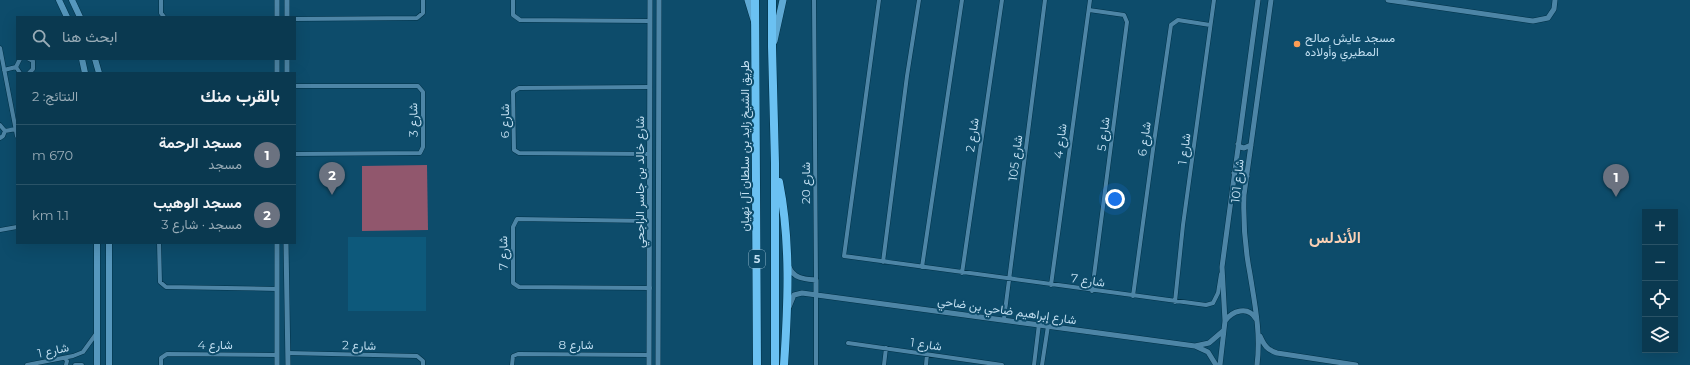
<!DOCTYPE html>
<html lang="ar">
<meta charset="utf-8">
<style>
:root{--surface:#0a3950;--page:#18445a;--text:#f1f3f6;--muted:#99acb7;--line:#2a5367;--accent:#fd9d54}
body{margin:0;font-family:Montserrat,Vazirmatn,sans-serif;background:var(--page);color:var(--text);direction:rtl}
.controls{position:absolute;right:12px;bottom:12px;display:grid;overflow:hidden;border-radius:0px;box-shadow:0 4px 16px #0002}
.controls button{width:36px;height:36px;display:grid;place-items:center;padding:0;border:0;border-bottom:1px solid var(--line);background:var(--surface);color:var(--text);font:20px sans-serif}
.you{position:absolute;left:1115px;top:199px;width:14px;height:14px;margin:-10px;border:3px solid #fff;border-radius:50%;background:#1a73e8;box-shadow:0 0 0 6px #1a73e833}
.badge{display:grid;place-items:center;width:26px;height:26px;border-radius:50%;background:var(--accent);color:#fff;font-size:13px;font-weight:700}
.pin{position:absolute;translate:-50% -33px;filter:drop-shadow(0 1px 2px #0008)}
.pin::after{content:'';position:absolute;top:21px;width:14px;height:12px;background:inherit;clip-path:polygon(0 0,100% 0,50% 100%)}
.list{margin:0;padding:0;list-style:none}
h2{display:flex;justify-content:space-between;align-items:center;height:52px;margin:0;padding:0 16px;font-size:17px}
h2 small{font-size:13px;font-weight:400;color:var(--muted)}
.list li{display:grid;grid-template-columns:26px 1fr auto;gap:12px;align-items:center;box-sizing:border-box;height:60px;padding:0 16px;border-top:1px solid var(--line)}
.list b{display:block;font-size:15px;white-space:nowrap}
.list p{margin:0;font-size:13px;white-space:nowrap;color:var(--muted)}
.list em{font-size:13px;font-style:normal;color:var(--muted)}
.icon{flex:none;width:22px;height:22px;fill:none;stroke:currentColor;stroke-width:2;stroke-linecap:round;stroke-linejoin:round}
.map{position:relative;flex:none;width:1690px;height:365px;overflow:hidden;direction:ltr}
.search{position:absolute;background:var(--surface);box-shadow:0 4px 16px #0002;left:16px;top:16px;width:280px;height:44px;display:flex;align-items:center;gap:10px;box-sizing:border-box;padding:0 14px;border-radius:0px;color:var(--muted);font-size:15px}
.panel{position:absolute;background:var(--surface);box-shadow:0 4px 16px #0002;left:16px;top:72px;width:280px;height:172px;border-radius:0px;direction:rtl}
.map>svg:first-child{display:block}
.built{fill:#0d597b}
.green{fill:#91576d}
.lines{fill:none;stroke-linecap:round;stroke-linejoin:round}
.minor-casing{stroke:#013147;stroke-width:5}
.tertiary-casing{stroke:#013147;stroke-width:6}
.secondary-casing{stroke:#013147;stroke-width:7}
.primary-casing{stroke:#013147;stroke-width:8}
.motorway-casing{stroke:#013147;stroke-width:9}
.minor{stroke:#4d85a6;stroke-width:4}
.tertiary{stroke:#4d85a6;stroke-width:5}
.secondary{stroke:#5697bd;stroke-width:6}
.primary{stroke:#5fa9d4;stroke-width:7}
.motorway{stroke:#6bc1f2;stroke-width:8}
.poi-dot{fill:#fd9d54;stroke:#0d4c6b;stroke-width:1.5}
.labels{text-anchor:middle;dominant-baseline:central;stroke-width:4;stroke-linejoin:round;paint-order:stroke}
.shield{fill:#0d4c6b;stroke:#8cb3c9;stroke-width:1}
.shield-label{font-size:11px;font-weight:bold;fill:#c2dff1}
.poi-label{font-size:12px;fill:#c2dff1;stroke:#0d4c6b;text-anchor:start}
.street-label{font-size:12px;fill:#c2dff1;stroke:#0d4c6b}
.district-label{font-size:16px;font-weight:bold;fill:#fad0b4;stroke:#0d4c6b}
</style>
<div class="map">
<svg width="1690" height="365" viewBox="0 0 1690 365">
<rect width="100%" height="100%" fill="#0d4c6b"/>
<!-- built -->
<path class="built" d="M348,237H426V311H348Z"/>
<!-- green -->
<path class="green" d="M427,165L428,230L362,231V166Z"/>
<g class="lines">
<!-- minor casing -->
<g class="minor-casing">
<path id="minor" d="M161,0V13L164,17
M513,0V15L520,20L650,21
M814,0L816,280
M879,0L844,256L1206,305L1213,303L1218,293L1221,274
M1089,10L1124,15L1127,22L1092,291
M295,19L417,18L423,13V0
M0,48L17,136
M29,59L33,61V69L29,73
M16,67L20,59
M16,67L20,73
M4,70L16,67
M295,86H418L423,92V147L420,153L295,154
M0,125L5,131
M5,131L16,129
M0,138L3,136L5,131
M649,154L519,153L514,150L513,92L519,88L650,87
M649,221L517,219L513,227V283L519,287L650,288
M0,230L17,227
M159,243L160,282L166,287L277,289
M883,262L907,76L919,0
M922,267L962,0
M962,273L1002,0
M1051,285L1090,0
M1133,296L1154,142L1171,25L1178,20L1210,25
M1175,302L1183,225L1214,0
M1004,319L1045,0
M848,343L1002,365
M288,353L417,356L423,361V365
M65,358L67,361L66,365
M27,365L73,356L83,352L96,334
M75,365H82
M161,365V358L167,354L277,355
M512,365L513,356L518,354L649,355
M816,365V294
M884,365L886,348
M926,365L927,354
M1034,365L1039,324
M1042,365L1048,326"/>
</g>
<!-- tertiary casing -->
<g class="tertiary-casing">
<path id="tertiary" d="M287,0V17
M1388,0L1533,21L1548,18L1554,9L1555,0
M277,17V0
M277,59V73
M287,59V73
M1238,144L1240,147L1244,148L1251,145
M1234,173L1237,171L1243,172L1247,176
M277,243V365
M286,243L288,365
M789,267C794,279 805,279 816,280V294
M789,307L794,295L802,293L1195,346L1208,352L1216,365
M1225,321C1232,311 1248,305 1256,319
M1260,336C1264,345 1267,350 1277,353L1356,365
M1195,346L1209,343L1223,331
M649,365L650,0
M658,365L659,0
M1220,365L1225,321L1222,267L1258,0
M1257,365C1261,334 1255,305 1250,274C1245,248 1243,222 1244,195L1271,0"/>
</g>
<!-- secondary casing -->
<g class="secondary-casing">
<path id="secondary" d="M59,0L67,17
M72,0L80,17
M82,59L85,73
M95,59L99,73
M97,243V365
M109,243V365"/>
</g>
<!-- primary casing -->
<g class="primary-casing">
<path id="primary" d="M748,0L755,23
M774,41L783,0"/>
</g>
<!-- motorway casing -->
<g class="motorway-casing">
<path id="motorway" d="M755,0L757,365
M772,0V47L775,163V365
M779,182C791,242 788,305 784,365"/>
</g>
<!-- minor -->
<use href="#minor" class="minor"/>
<!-- tertiary -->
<use href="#tertiary" class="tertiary"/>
<!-- secondary -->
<use href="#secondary" class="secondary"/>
<!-- primary -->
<use href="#primary" class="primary"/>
<!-- motorway -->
<use href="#motorway" class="motorway"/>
</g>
<!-- markers -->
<circle class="poi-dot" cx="1297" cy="44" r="4"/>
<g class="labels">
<!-- shield labels -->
<rect class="shield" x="749" y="250" width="16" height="18" rx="3"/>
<g class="shield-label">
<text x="757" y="259">5</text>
</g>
<!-- poi labels -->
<g class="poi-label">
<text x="1305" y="37">مسجد عايش صالح<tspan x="1305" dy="14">المطيري وأولاده</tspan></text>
</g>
<!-- street labels -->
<g class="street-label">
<text transform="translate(413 120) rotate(-91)">شارع 3</text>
<text transform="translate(504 121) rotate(-90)">شارع 6</text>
<text transform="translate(1103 134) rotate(-83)">شارع 5</text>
<text transform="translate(972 135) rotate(-82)">شارع 2</text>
<text transform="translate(1144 139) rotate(-82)">شارع 6</text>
<text transform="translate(1060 141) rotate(-83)">شارع 4</text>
<text transform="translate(744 146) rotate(-90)">طريق الشيخ زايد بن سلطان آل نهيان</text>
<text transform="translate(1184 149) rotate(-82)">شارع 1</text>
<text transform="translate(1015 158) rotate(-83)">شارع 105</text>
<text transform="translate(1237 181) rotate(-84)">شارع 101</text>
<text transform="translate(639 182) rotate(-90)">شارع خالد بن جاسر الراجحي</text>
<text transform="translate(805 183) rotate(-90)">شارع 20</text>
<text transform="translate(503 253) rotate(-91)">شارع 7</text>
<text transform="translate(1088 280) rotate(8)">شارع 7</text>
<text transform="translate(1007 310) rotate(8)">شارع إبراهيم ضاحي بن ضاحي</text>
<text x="215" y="344">شارع 4</text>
<text x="576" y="344">شارع 8</text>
<text transform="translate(926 344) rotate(8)">شارع 1</text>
<text transform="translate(359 345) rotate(1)">شارع 2</text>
<text transform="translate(53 350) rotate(-12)">شارع 1</text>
</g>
<!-- district labels -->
<g class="district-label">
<text x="1335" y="237">الأندلس</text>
</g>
</g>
</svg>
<div class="controls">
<button>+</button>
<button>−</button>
<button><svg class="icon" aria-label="locate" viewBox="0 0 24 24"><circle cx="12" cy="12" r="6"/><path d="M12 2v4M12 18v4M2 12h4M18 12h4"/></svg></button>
<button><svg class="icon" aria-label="layers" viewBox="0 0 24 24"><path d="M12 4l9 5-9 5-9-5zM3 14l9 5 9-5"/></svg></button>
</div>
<div class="you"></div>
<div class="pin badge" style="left:1616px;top:197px;background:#6b7280">1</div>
<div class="pin badge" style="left:332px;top:195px;background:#6b7280">2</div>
<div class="search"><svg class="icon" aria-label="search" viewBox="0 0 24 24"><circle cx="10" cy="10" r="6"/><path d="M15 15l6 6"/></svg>ابحث هنا</div>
<section class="panel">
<h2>بالقرب منك<small>النتائج: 2</small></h2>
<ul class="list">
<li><span class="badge" style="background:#6b7280">1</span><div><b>مسجد الرحمة</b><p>مسجد</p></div><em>670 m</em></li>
<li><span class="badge" style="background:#6b7280">2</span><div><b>مسجد الوهيب</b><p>مسجد · شارع 3</p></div><em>1.1 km</em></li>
</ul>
</section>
</div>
